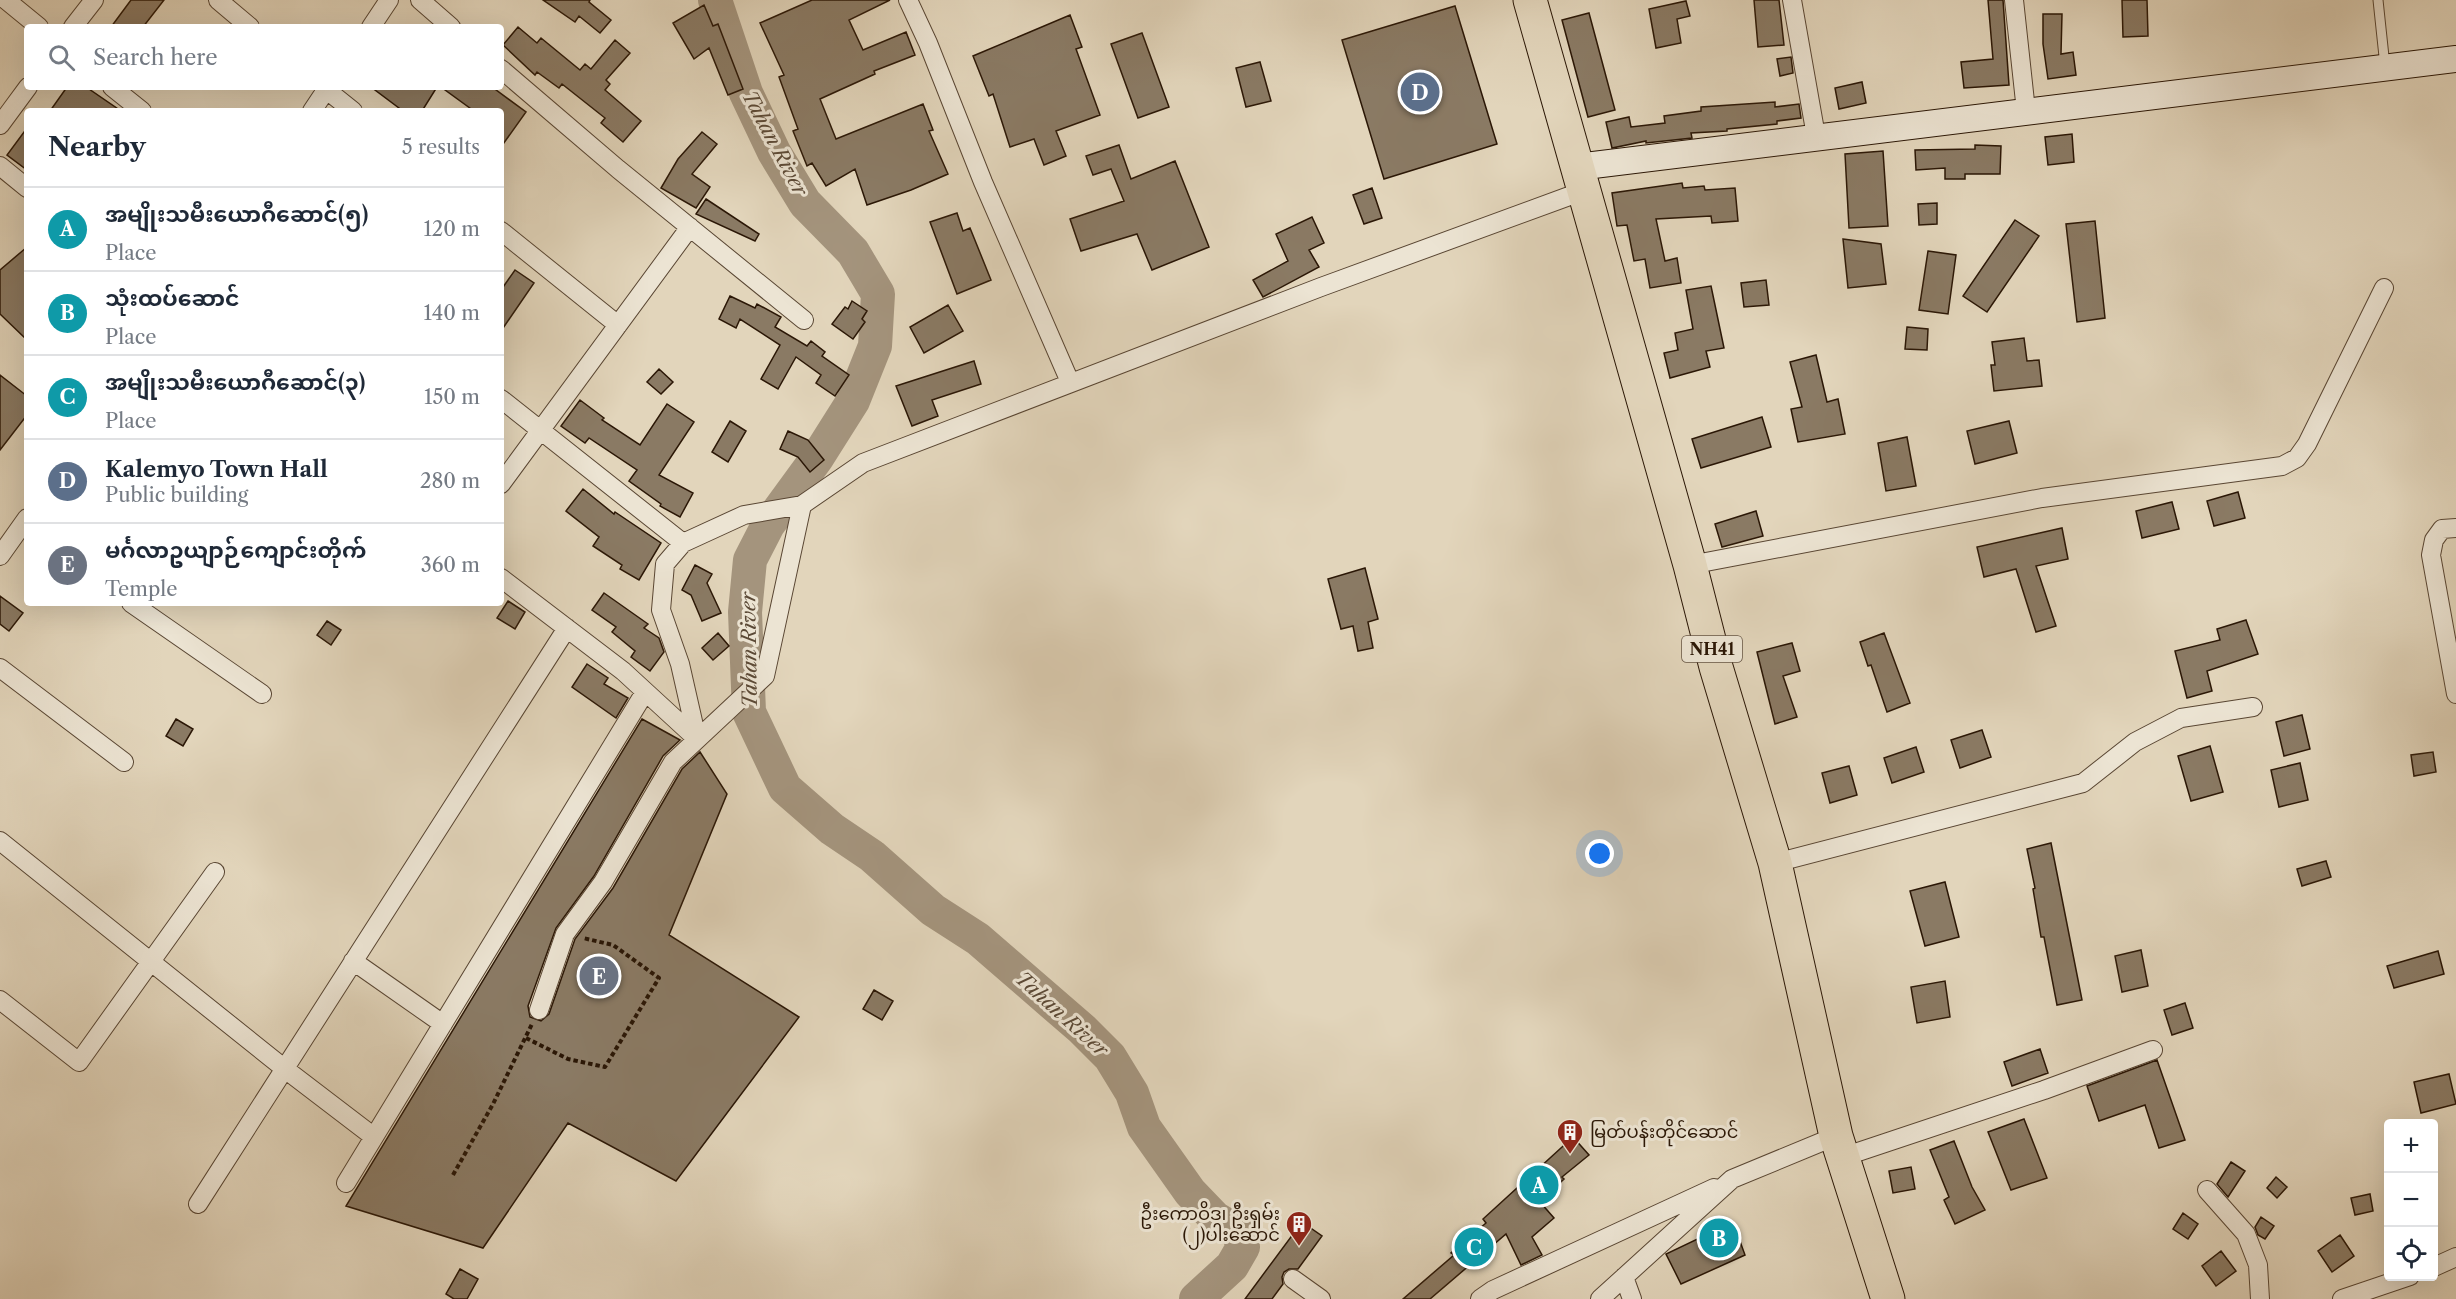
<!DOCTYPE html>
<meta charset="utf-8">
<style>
:root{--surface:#fff;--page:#f6f6f7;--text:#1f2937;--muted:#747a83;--line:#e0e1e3;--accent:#ea580c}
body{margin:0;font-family:"Libre Caslon Text","Noto Sans Myanmar",serif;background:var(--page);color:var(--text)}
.controls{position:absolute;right:18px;bottom:18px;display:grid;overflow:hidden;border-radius:6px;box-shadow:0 6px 24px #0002}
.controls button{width:54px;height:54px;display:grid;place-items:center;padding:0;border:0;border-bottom:2px solid var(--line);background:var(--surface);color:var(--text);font:30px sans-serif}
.you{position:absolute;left:1600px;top:854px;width:21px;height:21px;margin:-15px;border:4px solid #fff;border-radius:50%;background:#1a73e8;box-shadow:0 0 0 9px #1a73e833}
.badge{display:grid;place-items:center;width:39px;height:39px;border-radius:50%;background:var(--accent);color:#fff;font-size:20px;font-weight:700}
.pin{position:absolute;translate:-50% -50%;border:3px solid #fff;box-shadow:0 2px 6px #0006}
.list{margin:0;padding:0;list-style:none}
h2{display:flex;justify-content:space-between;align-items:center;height:78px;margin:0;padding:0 24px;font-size:26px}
h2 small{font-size:20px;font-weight:400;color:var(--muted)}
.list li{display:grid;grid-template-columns:39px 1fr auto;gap:18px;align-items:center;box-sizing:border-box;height:84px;padding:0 24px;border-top:2px solid var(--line)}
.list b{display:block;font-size:22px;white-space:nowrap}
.list p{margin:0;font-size:20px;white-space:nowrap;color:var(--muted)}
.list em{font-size:20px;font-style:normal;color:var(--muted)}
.icon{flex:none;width:33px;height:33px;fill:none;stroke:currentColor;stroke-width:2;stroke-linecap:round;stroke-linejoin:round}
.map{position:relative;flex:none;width:2456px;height:1299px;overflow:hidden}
.search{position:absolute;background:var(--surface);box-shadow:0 6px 24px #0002;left:24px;top:24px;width:480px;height:66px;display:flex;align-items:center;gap:15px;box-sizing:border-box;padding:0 21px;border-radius:6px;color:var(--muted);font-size:22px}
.panel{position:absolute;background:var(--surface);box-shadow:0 6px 24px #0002;left:24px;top:108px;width:480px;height:498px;border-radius:6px}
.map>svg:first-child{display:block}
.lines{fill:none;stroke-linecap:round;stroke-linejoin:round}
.river{stroke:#a4947d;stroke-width:34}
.building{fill:#8a7a64;stroke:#2b1706;stroke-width:1.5}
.lane-casing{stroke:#594633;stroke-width:11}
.street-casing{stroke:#594633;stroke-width:20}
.secondary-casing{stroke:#2b1706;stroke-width:28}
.highway-casing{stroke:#2b1706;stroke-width:35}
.path{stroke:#2b1706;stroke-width:4;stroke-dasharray:4.5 3;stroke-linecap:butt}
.lane{stroke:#ece4d3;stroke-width:9}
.street{stroke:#ece4d3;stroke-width:18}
.secondary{stroke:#ece4d3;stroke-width:26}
.highway{stroke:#e2d5bb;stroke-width:33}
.labels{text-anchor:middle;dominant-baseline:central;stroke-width:6;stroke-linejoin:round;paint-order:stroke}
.shield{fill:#ece4d3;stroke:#655444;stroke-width:1.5}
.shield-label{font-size:16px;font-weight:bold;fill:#2b1706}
.poi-label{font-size:18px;fill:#2b1706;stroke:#ece4d3;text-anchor:start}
.water-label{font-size:20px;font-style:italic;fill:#5b4936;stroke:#ece4d3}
</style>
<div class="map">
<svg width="2456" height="1299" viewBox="0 0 2456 1299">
<rect width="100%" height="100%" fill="#e2d5bb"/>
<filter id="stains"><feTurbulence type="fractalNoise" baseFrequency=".00333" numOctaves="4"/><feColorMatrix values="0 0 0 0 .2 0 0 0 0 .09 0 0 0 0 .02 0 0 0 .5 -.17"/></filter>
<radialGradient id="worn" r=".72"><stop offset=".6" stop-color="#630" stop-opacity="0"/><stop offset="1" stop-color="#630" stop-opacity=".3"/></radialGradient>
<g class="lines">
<!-- river -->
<path class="river" d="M715,0L746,93L774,152L805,203L853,252L878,294L875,346L853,401L817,458L768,525L750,560L745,612L749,712L785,788L832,829L872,856L933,910L978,939L1082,1029L1110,1057L1132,1093L1144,1127L1190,1192L1215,1218L1238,1232L1243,1247L1232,1266L1196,1299"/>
</g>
<!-- building -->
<path class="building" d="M131,0H164L143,27H111Z
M543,0H590L589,2L611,20L600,33L579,16L575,22Z
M812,0H890L849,20L863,50L906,32L915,55L874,71L875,74L820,99L836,139L923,104L933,130L929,131L948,174L911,190L867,205L855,169L826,186L812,163L807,166L793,131L798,129L779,77L784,75L760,23Z
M1754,0H1779L1784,45L1758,47Z
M1988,0H2003L2009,85L1964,88L1961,62L1993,59Z
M2122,0H2147L2148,36L2123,37Z
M1686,1L1690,16L1677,19L1681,43L1656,48L1649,9Z
M704,5L713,26L718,24L743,89L728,95L709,48L694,59L673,23Z
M1455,6L1497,144L1384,179L1342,40Z
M1589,13L1615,110L1588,117L1562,20Z
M2043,14H2062L2061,54L2073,52L2076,75L2048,79L2043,44Z
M1070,15L1082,47L1076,49L1100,115L1056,131L1066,156L1044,165L1034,139L1010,147L993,94L989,96L973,56Z
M518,27L537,43L541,38L580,70L585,64L591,69L615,40L630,53L606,80L610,84L605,90L641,121L623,142L601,123L605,118L562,84L559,88L537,72L535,75L503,45Z
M1142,33L1169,107L1138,118L1111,44Z
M1791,57L1793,73L1780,76L1777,59Z
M1260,62L1271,101L1246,107L1236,68Z
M1862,82L1866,103L1839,109L1835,88Z
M67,87H86L121,111H50Z
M371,87H437L422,111H403Z
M441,87H492L526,112L501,147V111H474Z
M1775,102V107L1799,104L1801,118L1777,121V124L1727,129V131L1691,133L1692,138L1646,143V141L1612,148L1606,122L1629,117L1631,127L1665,123L1664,116L1701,111V107Z
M27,128V170L7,155Z
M702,132L717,144L692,174L710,187L696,208L661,188L678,159Z
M2072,134L2074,162L2048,165L2045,137Z
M1119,145L1131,179L1175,161L1209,247L1152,270L1137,234L1081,251L1070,219L1124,201L1111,169L1093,175L1086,156Z
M1975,145L2001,146L2000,174H1965V179H1945V168L1916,170L1915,150L1975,149Z
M1883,151L1888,226L1849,228L1845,154Z
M1682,183L1683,188L1704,186L1705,190L1735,188L1738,221L1712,223L1711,216L1656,219L1665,261L1677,258L1681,283L1650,288L1645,259L1634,261L1627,225L1617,226L1612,193Z
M1372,188L1382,218L1364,224L1353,195Z
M706,199L759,234L755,241L696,214Z
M1937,203V224L1919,225L1918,204Z
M957,213L963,231L970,228L991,280L957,294L930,222Z
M1312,217L1324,243L1309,250L1319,267L1263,297L1253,280L1288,261L1276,234Z
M2015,220L2039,236L1987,312L1963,296Z
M2095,221L2105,318L2077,322L2066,224Z
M1843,239L1881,244L1886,284L1848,288Z
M27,247V340L0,314V270Z
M1928,251L1956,255L1948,314L1919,310Z
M515,270L534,283L501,331V290Z
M1766,280L1769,305L1744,307L1741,283Z
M1711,286L1724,348L1706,351L1710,367L1670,378L1664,353L1678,350L1675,333L1693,329L1686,290Z
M730,296L755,308L757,304L781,317L775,327L807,346L811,341L825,352L822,356L849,375L835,396L816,383L821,375L796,357L778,389L761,379L780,345L740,319L736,328L719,319Z
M852,301L867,311L862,319L865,322L853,339L832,324L845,307L848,309Z
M948,305L963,331L924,353L910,327Z
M1907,327L1928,329L1927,350L1905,349Z
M2024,338L2027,361L2039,360L2042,386L1994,391L1991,365H1995L1992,342Z
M1816,355L1827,402L1838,399L1845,434L1798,442L1791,409L1802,407L1790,362Z
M974,361L981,384L932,400L938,416L912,426L896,386Z
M659,369L673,382L661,394L647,382Z
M0,375L27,396V415L0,450Z
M580,400L604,418L602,420L640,445L667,404L694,422L659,475L693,493L680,517L660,506L661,504L629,481L637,470L589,438L585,443L561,426Z
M1762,417L1771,447L1701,468L1692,439Z
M730,421L746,431L728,462L712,452Z
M2009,421L2017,453L1975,464L1967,431Z
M788,431L808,440L824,460L810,472L798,457L780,449Z
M1907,437L1916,486L1886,491L1878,443Z
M583,489L614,514L615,512L661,543L639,580L620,569L622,565L593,546L599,537L566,511Z
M2238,492L2245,518L2214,526L2207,501Z
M2172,502L2179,529L2142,538L2136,511Z
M1756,511L1763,536L1722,547L1715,524Z
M2062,528L2068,559L2036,566L2056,626L2036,632L2016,569L1984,577L1977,547Z
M695,565L712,574L707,583L721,613L702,621L691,595L682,590Z
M1365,568L1378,619L1368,622L1373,648L1358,651L1353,626L1341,629L1328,579Z
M604,593L648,624L644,628L659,638L664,652L650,671L631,657L635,651L612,632L616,627L592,610Z
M0,596L23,613L9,631L0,624Z
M508,601L525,612L515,629L497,618Z
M2246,620L2258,654L2207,671L2212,691L2187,698L2175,651L2220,640L2217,629Z
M327,621L341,630L331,645L317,635Z
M718,633L729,646L713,660L702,648Z
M1884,633L1910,703L1887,712L1871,665L1868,666L1860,642Z
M1792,643L1800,671L1783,676L1797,717L1775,724L1757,652Z
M587,664L608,678L604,684L628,698L616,718L572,687Z
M2302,715L2310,749L2284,756L2276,722Z
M176,719L193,729L183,746L166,736Z
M642,719L680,740L663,756L594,876L556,928L528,1006L530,1017L541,1021L549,1014L575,939L613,888L682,769L700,752L727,794L669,935L799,1017L676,1181L568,1123L483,1248L346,1206Z
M1982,730L1991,757L1960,768L1951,740Z
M2210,746L2223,792L2191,801L2178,756Z
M1916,747L1924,772L1892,783L1884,758Z
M2433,752L2436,772L2414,776L2411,755Z
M2300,763L2308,800L2279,807L2271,770Z
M1849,766L1857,795L1830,803L1822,773Z
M2051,843L2082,1000L2057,1005L2044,937H2041L2033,889L2035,888L2027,849Z
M2326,861L2331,877L2302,886L2297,869Z
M1945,882L1959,937L1925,946L1910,891Z
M2141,950L2148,986L2122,992L2115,956Z
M2438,951L2444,974L2394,988L2387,966Z
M1945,981L1950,1017L1917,1023L1911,987Z
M874,990L893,1001L882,1020L863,1009Z
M2185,1003L2193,1028L2172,1035L2164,1010Z
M2040,1049L2048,1073L2012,1086L2004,1062Z
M2157,1060L2185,1140L2159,1148L2145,1105L2099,1121L2087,1086Z
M2449,1074L2456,1104L2421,1113L2414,1082Z
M2024,1119L2047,1178L2011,1190L1988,1132Z
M1573,1137L1589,1155L1562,1177L1564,1179L1540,1202L1554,1218L1532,1237L1542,1255L1521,1265L1506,1234L1430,1299H1403L1454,1255L1451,1253L1486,1223L1483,1219Z
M1954,1141L1972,1187L1985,1210L1955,1224L1944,1200L1949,1197L1930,1150Z
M2231,1162L2245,1171L2228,1197L2217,1184Z
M1911,1167L1915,1189L1893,1193L1889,1171Z
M2276,1177L2287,1187L2277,1198L2267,1188Z
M2370,1194L2373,1211L2355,1215L2351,1198Z
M2183,1213L2198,1224L2188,1239L2173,1229Z
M2261,1217L2274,1226L2265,1239L2258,1235L2255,1227Z
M1302,1222L1322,1236L1298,1269H1289L1284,1272L1282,1277L1283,1284L1272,1299H1245Z
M1733,1222L1745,1255L1681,1284L1666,1254Z
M2340,1235L2354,1256L2332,1272L2318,1251Z
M2221,1251L2236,1271L2216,1286L2202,1266Z
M460,1269L478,1279L467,1299H454L446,1294Z"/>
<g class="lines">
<!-- lane casing -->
<g class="lane-casing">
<path id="lane" d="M2378,0L2385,66"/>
</g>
<!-- street casing -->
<g class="street-casing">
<path id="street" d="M6,0L39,27
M218,0L250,27
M420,0L451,27
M908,0L928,43L983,182L1070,382
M1792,0L1816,136
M2014,0L2026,111
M73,27L94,0
M371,27L389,0
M501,69L618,169L804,320
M112,87L142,111
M323,87L353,111
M312,111L328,87
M0,125L28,87
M0,166L27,188
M501,231L618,325
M501,399L683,543
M501,484L690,227
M2456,528L2442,529L2434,540L2431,555L2456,694
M0,556L27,518
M1690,565L2042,498L2282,466L2297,458L2307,444L2384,288
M501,578L623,671L697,739
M131,603L262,694
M0,668L124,762
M697,739L680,664L661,610L665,564L683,543L744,515L802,505
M0,841L285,1069L374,1137
M1775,863L2083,783L2135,742L2181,718L2253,707
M353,961L443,1024
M0,1000L79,1062L215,872
M539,1010L565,934L603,882L673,762L765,676L802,505L863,463L1321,287L1583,191
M1843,1157L2044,1090L2153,1050
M346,1183L645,692
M2207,1190L2246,1234L2258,1265L2260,1299
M198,1204L567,628
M2434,1267L2456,1257
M1624,1277L1632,1299
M1293,1279L1321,1299
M1480,1299L1493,1290L1714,1188
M1600,1299L1732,1179L1836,1136
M2342,1299L2410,1276"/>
</g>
<!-- secondary casing -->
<g class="secondary-casing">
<path id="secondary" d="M1577,167L2456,59"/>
</g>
<!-- highway casing -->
<g class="highway-casing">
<path id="highway" d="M1530,0L1690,565L1716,667L1775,863L1836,1136L1888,1299"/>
</g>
<!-- path -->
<path class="path" d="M526,1038L568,1059L605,1067L659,978L613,945L583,938
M453,1175L493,1104L532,1024"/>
<!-- lane -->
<use href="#lane" class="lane"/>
<!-- street -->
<use href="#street" class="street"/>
<!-- secondary -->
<use href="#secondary" class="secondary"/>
<!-- highway -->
<use href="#highway" class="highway"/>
</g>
<!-- icons -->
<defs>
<g id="building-pin" transform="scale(1.35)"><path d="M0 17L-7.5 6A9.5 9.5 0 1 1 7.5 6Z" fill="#8f2418" stroke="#ece4d3"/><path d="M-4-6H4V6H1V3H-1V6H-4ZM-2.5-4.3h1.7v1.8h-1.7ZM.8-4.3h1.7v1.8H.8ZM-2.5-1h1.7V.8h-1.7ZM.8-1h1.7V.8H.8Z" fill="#fff"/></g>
</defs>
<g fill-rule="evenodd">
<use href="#building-pin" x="1570" y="1132"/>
<use href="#building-pin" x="1299" y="1224"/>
</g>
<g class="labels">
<!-- shield labels -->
<rect class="shield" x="1682" y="636" width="60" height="26" rx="4.5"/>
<g class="shield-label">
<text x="1712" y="649">NH41</text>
</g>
<!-- poi labels -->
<g class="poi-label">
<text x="1590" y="1132">မြတ်ပန်းတိုင်ဆောင်</text>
<text x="1280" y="1214" text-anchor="end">ဦးကောဝိဒ၊ ဦးရှမ်း<tspan x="1280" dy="21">(၂)ပါးဆောင်</tspan></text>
</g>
<!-- water labels -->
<g class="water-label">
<text transform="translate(775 143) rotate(62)">Tahan River</text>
<text transform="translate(749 650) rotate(-91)">Tahan River</text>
<text transform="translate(1062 1014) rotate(42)">Tahan River</text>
</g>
</g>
<rect width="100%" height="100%" filter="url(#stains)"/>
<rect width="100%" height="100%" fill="url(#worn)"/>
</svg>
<div class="controls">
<button>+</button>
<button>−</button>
<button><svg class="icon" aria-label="locate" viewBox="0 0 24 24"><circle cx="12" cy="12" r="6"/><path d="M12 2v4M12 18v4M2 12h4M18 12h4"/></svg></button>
</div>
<div class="you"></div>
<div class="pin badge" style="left:1539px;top:1185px;background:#0f9aa8">A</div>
<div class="pin badge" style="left:1719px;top:1238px;background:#0f9aa8">B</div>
<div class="pin badge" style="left:1474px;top:1247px;background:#0f9aa8">C</div>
<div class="pin badge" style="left:1420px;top:92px;background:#5c6f8a">D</div>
<div class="pin badge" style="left:599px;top:976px;background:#6b7280">E</div>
<div class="search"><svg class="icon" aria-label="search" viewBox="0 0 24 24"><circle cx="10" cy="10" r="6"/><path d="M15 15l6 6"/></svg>Search here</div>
<section class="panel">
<h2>Nearby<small>5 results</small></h2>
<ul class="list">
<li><span class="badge" style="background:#0f9aa8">A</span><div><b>အမျိုးသမီးယောဂီဆောင်(၅)</b><p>Place</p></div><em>120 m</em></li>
<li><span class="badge" style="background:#0f9aa8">B</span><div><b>သုံးထပ်ဆောင်</b><p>Place</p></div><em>140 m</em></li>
<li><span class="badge" style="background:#0f9aa8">C</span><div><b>အမျိုးသမီးယောဂီဆောင်(၃)</b><p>Place</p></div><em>150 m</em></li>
<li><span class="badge" style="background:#5c6f8a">D</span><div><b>Kalemyo Town Hall</b><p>Public building</p></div><em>280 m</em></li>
<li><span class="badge" style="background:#6b7280">E</span><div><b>မင်္ဂလာဥယျာဉ်ကျောင်းတိုက်</b><p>Temple</p></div><em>360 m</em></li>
</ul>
</section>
</div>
